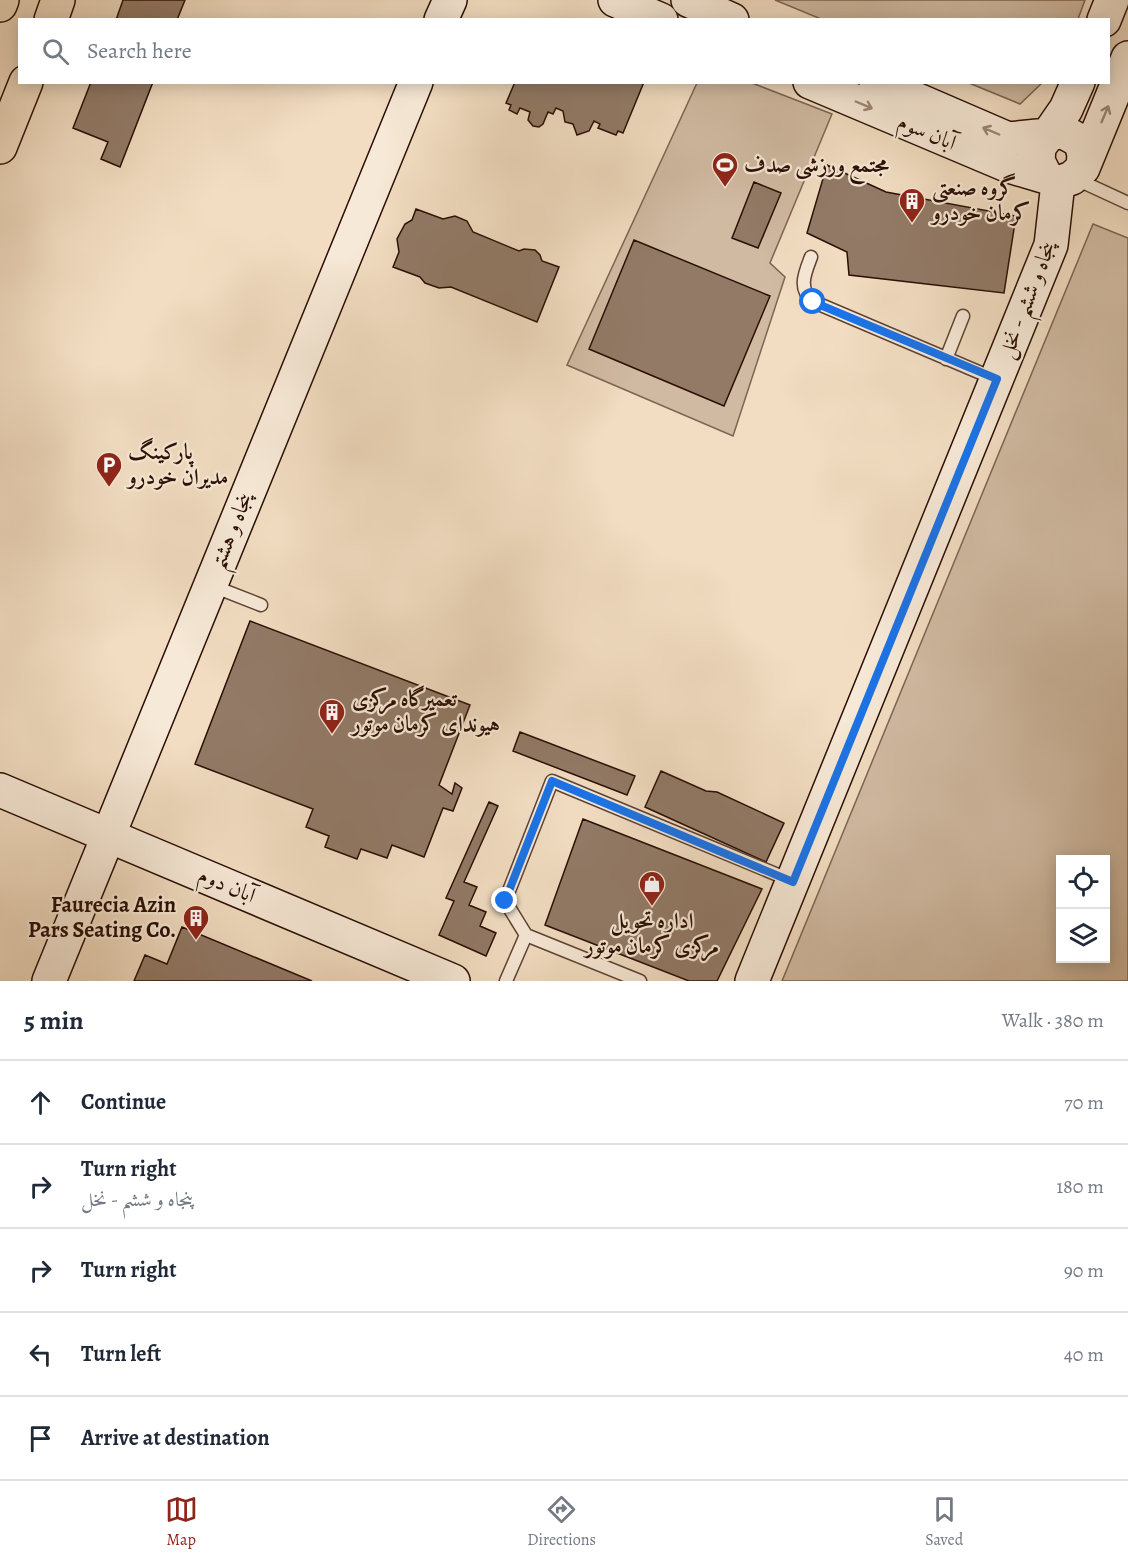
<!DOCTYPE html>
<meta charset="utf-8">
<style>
:root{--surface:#fff;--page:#f2f2f3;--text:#1f2937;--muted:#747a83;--line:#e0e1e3;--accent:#8f2418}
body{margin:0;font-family:Alegreya,Amiri,serif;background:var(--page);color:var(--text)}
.controls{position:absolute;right:18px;bottom:18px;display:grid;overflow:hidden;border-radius:0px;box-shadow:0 3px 15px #0003}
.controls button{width:54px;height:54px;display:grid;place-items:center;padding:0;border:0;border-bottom:2px solid var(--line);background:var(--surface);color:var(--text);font:30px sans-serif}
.stop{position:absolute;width:18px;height:18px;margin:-14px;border:4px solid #1a73e8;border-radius:50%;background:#fff}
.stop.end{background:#1a73e8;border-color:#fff;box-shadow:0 2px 6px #0008}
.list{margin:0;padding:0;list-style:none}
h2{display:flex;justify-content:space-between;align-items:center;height:78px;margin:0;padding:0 24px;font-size:26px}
h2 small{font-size:20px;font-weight:400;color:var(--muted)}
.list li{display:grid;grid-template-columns:39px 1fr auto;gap:18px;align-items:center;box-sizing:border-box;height:84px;padding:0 24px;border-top:2px solid var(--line)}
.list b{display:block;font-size:22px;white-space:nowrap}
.list p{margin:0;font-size:20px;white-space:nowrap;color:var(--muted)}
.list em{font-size:20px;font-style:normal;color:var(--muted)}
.icon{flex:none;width:33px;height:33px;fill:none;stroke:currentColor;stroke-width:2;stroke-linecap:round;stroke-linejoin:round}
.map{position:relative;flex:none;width:1128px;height:981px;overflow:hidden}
.search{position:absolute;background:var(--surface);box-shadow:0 3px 15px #0003;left:18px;right:18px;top:18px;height:66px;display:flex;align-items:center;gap:15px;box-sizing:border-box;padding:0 21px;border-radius:0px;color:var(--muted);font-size:22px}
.sheet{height:498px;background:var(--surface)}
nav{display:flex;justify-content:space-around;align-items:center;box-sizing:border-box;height:84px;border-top:2px solid var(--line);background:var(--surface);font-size:16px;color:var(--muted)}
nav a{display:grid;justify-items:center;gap:3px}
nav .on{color:var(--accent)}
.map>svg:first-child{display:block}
.green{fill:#d0baa2;stroke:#7d6453;stroke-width:1.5;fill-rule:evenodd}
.building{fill:#927a67;stroke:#2a0e04;stroke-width:1.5}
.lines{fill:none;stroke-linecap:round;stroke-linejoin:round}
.lane-casing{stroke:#5c4234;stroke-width:15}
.secondary-casing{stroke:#2a0e04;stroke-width:36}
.primary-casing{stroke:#2a0e04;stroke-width:36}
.lane{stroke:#f7e9d7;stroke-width:12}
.secondary{stroke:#f7e9d7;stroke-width:33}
.primary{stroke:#f2ddc2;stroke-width:33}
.oneway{stroke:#9b8678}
.route{stroke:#1a73e8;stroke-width:8}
.labels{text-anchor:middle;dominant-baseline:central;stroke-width:4.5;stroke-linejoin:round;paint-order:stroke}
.street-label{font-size:22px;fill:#2a0e04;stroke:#f7e9d7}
.poi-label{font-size:22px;font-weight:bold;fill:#2a0e04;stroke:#f7e9d7;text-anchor:start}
</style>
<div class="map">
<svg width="1128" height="981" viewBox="0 0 1128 981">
<rect width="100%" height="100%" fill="#f2ddc2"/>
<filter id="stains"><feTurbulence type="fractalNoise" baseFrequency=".00333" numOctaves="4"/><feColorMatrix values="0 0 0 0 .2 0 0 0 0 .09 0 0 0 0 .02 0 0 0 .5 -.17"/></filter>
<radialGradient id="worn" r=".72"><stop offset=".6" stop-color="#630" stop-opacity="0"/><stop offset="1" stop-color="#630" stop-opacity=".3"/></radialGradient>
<!-- green -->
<path class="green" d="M775,0H1085L1078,19H821Z
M697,83H752L832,114L770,263L785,277L733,436L567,365Z
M969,83L1042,82V83L1020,104Z
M1093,224L1128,238V981H782ZM1060,860H1106V958H1060Z"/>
<!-- building -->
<path class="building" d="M123,0H185L177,20H116Z
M91,82H153L120,167L101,159L108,142L73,128Z
M515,82H644L623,133L618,131L616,135L598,128L600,124L594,121L589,131L577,135L573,124L565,122L563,111L556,108L553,114L548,112L543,124L539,127L533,126L528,120L530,112L520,108L517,114L509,110L511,105L506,103Z
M827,165L886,192L1016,216L1004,293L849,275L847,252L807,233Z
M754,182L781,193L758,248L732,238Z
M416,209L443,219L455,216L467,221L473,232L519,251L524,249L535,250L540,255L542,261L559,267L537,322L451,287L439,288L425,283L420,277L393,267L399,252L397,239L405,224L412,220Z
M634,240L770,296L724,406L589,349Z
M250,621L470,705L439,785L452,794L455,783L462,788L453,811L443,808L424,857L392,845L387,858L361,849L357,859L325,847L329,836L306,827L313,809L195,764Z
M520,732L635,776L627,795L513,751Z
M661,771L706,791L717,792L784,823L766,862L645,807Z
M489,802L498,806L464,882L477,887L469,905L486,912L480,926L496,933L486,956L439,935L454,901L446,898Z
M583,819L762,889L717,981H689L545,925Z
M182,927L312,981H134L145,955L167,964Z"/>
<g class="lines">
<!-- lane casing -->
<g class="lane-casing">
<path id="lane" d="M1076,179L1128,203
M811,257C805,273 797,289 814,302L995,379
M946,359L963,316
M210,585L261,605
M526,935L640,981
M506,981L526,935L505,901L552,781L790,880"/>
</g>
<!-- secondary casing -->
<g class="secondary-casing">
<path id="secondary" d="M615,0L661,20
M688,0L732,20
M441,20L450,0
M1104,20L1112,0
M810,82L1009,166L1046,177
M876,82L1008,139L1048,135L1066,109L1078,82
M1062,131L1080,141L1084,154L1083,168L1072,178L1058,183L1046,177L1038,161L1039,147L1048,135Z
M1083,168L1128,58
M0,790L453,981
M49,981L416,82
M752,981L1051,245L1058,183"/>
</g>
<!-- primary casing -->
<g class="primary-casing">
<path id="primary" d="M0,5L2,0
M51,20L58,0
M0,147L26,82"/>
</g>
<!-- lane -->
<use href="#lane" class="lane"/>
<!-- secondary -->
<use href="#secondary" class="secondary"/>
<!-- primary -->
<use href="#primary" class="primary"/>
</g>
<!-- one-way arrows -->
<defs><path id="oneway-shaft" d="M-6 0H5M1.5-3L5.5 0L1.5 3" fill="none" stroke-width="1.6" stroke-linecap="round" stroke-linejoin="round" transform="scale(1.5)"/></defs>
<g class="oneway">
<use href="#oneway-shaft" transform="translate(864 105) rotate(23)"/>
<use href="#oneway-shaft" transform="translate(1105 114) rotate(-67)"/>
<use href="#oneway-shaft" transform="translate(991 131) rotate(-157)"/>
</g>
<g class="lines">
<!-- route -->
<path class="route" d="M505,901L552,781L793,882L997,379L813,302"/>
</g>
<!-- icons -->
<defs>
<g id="stadium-pin" transform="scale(1.35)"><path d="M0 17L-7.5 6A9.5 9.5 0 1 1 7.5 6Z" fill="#8f2418" stroke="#f7e9d7"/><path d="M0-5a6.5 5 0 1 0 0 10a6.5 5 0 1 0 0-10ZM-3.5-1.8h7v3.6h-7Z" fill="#fff"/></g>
<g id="building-pin" transform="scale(1.35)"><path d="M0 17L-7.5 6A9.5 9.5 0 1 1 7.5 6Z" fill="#8f2418" stroke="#f7e9d7"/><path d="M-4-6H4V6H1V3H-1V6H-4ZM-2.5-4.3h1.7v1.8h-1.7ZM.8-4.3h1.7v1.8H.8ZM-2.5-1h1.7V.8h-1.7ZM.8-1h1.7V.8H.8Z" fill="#fff"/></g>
<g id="parking-pin" transform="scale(1.35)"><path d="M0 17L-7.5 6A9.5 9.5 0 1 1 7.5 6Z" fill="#8f2418" stroke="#f7e9d7"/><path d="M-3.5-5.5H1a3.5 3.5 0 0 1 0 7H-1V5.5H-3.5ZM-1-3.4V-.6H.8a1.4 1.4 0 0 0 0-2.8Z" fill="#fff"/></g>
<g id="shop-pin" transform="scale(1.35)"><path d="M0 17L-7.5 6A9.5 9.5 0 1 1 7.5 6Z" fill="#8f2418" stroke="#f7e9d7"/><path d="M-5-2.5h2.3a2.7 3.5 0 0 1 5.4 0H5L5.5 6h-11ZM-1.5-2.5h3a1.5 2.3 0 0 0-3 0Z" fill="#fff"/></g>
</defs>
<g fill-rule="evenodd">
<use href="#stadium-pin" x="725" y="165"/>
<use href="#building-pin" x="912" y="201"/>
<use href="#parking-pin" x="109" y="465"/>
<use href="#building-pin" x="332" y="712"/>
<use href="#shop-pin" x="652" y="884"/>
<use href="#building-pin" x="196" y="918"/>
</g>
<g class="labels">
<!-- street labels -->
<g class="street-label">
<text transform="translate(927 132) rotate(23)">آبان سوم</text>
<text transform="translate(1027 300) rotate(-69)">پنجاه و ششم - نخل</text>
<text transform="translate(231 531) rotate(-68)">پنجاه و هشتم</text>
<text transform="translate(227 885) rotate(23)">آبان دوم</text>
</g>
<!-- poi labels -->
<g class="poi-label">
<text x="744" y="165">مجتمع ورزشی صدف</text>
<text x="932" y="188">گروه صنعتی<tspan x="932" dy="25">کرمان خودرو</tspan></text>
<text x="128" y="452">پارکینگ<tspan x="128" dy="25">مدیران خودرو</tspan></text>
<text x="352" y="699">تعمیرگاه مرکزی<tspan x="352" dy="25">هیوندای کرمان موتور</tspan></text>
<text x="176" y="905" text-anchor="end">Faurecia Azin<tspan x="176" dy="25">Pars Seating Co.</tspan></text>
<text x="652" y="921" text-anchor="middle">اداره تحویل<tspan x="652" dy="25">مرکزی کرمان موتور</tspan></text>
</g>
</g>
<rect width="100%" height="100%" filter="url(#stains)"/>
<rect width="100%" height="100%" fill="url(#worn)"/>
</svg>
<div class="controls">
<button><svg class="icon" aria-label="locate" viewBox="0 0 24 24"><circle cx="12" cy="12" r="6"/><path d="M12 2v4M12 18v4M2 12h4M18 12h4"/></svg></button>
<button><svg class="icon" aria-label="layers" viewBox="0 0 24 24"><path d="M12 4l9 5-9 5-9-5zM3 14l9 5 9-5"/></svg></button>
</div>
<div class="stop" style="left:813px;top:302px"></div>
<div class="stop end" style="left:505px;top:901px"></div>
<div class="search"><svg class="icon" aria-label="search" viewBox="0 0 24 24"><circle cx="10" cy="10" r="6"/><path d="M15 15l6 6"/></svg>Search here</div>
</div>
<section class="sheet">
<h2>5 min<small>Walk · 380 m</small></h2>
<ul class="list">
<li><svg class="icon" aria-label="ahead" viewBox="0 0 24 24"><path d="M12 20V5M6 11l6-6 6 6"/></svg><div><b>Continue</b></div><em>70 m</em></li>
<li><svg class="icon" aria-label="right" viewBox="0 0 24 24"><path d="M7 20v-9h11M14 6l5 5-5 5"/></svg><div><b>Turn right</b><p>پنجاه و ششم - نخل</p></div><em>180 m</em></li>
<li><svg class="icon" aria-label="right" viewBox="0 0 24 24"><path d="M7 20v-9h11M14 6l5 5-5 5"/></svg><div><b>Turn right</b></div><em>90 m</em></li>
<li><svg class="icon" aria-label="left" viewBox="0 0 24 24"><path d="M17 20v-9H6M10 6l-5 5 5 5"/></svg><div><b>Turn left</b></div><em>40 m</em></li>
<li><svg class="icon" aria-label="arrive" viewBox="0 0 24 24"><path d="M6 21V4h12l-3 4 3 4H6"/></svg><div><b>Arrive at destination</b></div></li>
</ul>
</section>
<nav>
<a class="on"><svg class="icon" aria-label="map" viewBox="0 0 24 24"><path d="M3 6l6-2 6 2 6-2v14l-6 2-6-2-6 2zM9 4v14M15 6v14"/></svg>Map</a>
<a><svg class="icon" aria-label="directions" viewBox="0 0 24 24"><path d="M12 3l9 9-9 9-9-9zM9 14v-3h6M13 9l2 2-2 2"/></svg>Directions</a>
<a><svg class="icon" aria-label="saved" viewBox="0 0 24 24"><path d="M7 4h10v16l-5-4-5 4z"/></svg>Saved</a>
</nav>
